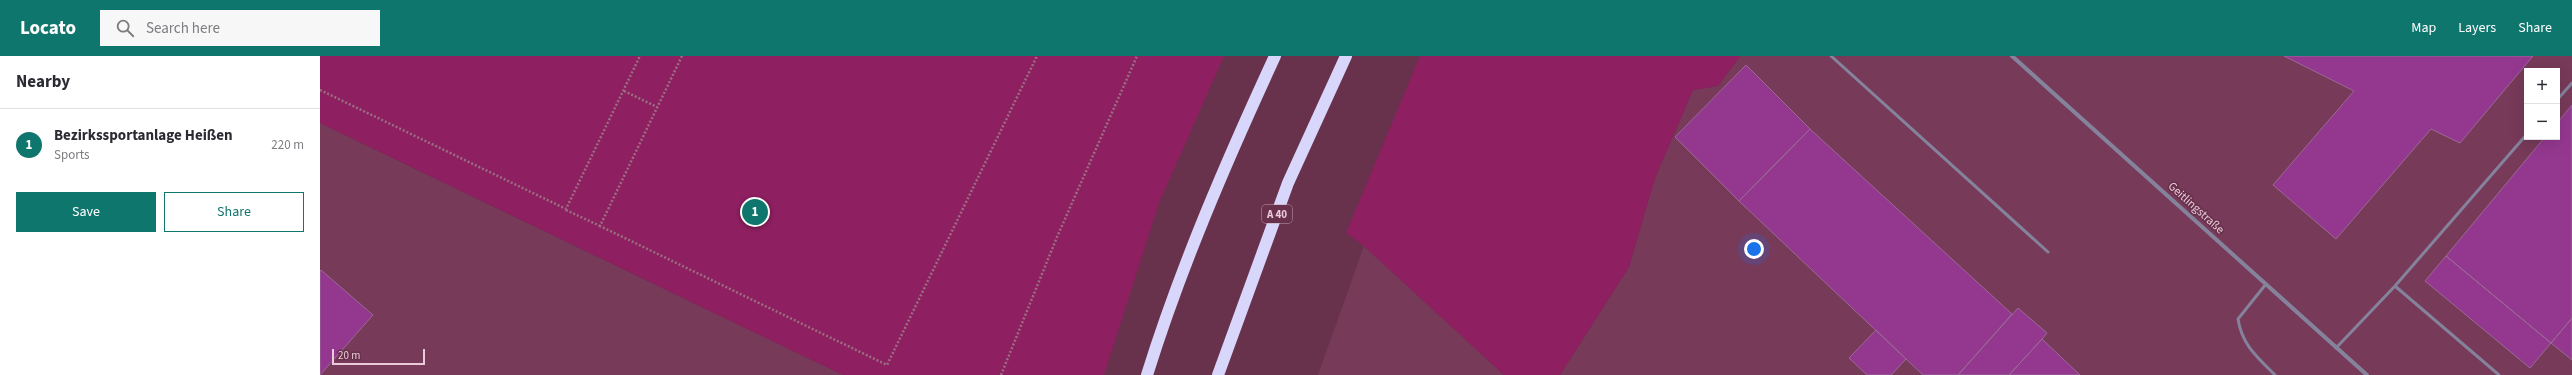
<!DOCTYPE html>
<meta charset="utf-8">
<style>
:root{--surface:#fff;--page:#f7f7f7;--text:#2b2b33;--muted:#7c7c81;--line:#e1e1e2;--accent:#0f766e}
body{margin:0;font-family:"Source Sans 3",sans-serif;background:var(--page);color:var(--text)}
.controls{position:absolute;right:12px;top:12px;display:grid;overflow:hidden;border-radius:0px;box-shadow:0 4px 16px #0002}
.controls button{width:36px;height:36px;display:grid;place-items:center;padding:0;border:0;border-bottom:1px solid var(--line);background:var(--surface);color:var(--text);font:20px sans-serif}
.scale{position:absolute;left:12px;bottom:10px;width:93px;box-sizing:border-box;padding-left:4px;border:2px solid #eccbd9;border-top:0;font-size:11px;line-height:14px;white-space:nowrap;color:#eccbd9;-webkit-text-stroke:3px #68324d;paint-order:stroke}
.you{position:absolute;left:1434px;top:193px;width:14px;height:14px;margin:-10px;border:3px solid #fff;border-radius:50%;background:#1a73e8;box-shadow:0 0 0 6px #1a73e833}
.badge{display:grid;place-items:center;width:26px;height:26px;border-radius:50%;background:var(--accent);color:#fff;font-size:13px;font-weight:700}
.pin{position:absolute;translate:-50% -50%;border:2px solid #fff;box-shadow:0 1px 4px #0006}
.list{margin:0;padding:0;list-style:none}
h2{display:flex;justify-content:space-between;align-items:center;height:52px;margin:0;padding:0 16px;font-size:17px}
h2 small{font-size:13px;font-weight:400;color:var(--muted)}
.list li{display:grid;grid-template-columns:26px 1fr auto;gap:12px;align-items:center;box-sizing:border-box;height:72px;padding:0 16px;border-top:1px solid var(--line)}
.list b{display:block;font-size:15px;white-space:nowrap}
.list p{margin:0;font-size:13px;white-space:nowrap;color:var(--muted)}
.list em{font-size:13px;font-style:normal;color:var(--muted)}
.actions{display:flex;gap:8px;padding:12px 16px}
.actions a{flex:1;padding:9px 0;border:1px solid var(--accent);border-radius:0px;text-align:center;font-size:14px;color:var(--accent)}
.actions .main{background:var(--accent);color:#fff}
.icon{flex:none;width:22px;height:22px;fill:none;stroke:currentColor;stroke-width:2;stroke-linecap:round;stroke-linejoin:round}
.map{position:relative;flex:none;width:2252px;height:319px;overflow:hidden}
header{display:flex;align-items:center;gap:24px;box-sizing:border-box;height:56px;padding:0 20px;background:var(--accent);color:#fff}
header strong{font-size:19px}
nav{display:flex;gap:22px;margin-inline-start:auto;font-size:14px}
.search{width:280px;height:36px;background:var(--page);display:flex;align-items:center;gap:10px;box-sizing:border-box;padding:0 14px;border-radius:0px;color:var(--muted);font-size:15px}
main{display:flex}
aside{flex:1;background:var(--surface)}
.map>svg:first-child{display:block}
.built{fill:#773a59;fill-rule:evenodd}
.green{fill:#8e1f60}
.building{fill:#94388f;stroke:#996a95}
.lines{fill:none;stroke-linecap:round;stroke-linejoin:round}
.path{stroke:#9b6e84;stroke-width:2.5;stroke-dasharray:2 2;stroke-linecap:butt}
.lane{stroke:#85829c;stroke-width:3}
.street{stroke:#85829c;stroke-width:4}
.highway{stroke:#d9d6fb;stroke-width:12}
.labels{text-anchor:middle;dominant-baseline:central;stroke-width:3.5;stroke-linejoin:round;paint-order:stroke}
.shield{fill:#68324d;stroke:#c49daf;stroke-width:1}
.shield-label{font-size:11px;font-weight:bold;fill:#eccbd9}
.street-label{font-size:12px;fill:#eccbd9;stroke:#68324d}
</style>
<header>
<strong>Locato</strong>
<div class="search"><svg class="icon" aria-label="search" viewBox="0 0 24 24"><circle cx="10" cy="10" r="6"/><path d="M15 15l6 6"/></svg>Search here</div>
<nav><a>Map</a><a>Layers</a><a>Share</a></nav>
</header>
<main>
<aside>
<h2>Nearby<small></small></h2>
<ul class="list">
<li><span class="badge">1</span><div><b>Bezirkssportanlage Heißen</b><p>Sports</p></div><em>220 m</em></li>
</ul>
<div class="actions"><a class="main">Save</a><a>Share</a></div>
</aside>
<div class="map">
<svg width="2252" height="319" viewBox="0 0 2252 319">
<rect width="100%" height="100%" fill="#68324d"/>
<!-- built -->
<path class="built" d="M1420,0H2252V319H1240L1309,211L1335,122L1373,34L1398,30ZM2207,15H2237V81H2207Z
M0,67L369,245L523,319H0Z
M1044,190L1184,319H998Z"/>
<!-- green -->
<path class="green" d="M0,0H904L839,147L784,319H523L0,67Z
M1100,0H1420L1398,30L1373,34L1335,122L1309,211L1240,319H1184L1044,190L1026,177Z"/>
<!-- building -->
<path class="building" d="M1964,0H2213L2140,87L2111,73L2016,183L1953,129L2034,35Z
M1426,9L1490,73L1419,145L1355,81Z
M2252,49V262L2231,287L2126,200L2225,81H2237V67Z
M1490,73L1692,258L1638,319H1603L1419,145Z
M2126,200L2231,287L2210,312L2105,225Z
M1,214L53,259L0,319V215Z
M1698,252L1727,277L1722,283L1689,319H1638Z
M2252,262V304L2231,287Z
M1556,274L1586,303L1571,319H1547L1529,302Z
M1722,283L1760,319H1689Z"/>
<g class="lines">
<!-- path -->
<path class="path" d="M362,0L280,170L567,309L717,0
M0,34L246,153L320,0
M304,35L337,51
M246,154L280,170
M681,319L737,181L817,0"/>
<!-- lane -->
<path class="lane" d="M1511,0L1728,196
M2237,44L2252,27
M1946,228L1918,263C1922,289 1937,301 1955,319
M2075,230L2207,78
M2016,292L2075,230L2179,319"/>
<!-- street -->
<path class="street" d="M1692,0L2047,319"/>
<!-- highway -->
<path class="highway" d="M827,319C861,210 907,104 955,0
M898,319L968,127L1026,0"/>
</g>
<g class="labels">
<!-- shield labels -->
<rect class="shield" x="942" y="149" width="30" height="18" rx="3"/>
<g class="shield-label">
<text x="957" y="158">A 40</text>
</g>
<!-- street labels -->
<g class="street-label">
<text transform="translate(1876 152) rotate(42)">Geitlingstraße</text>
</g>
</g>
</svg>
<div class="controls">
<button>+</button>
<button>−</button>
</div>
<div class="scale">20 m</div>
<div class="you"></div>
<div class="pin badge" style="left:435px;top:156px">1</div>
</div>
</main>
